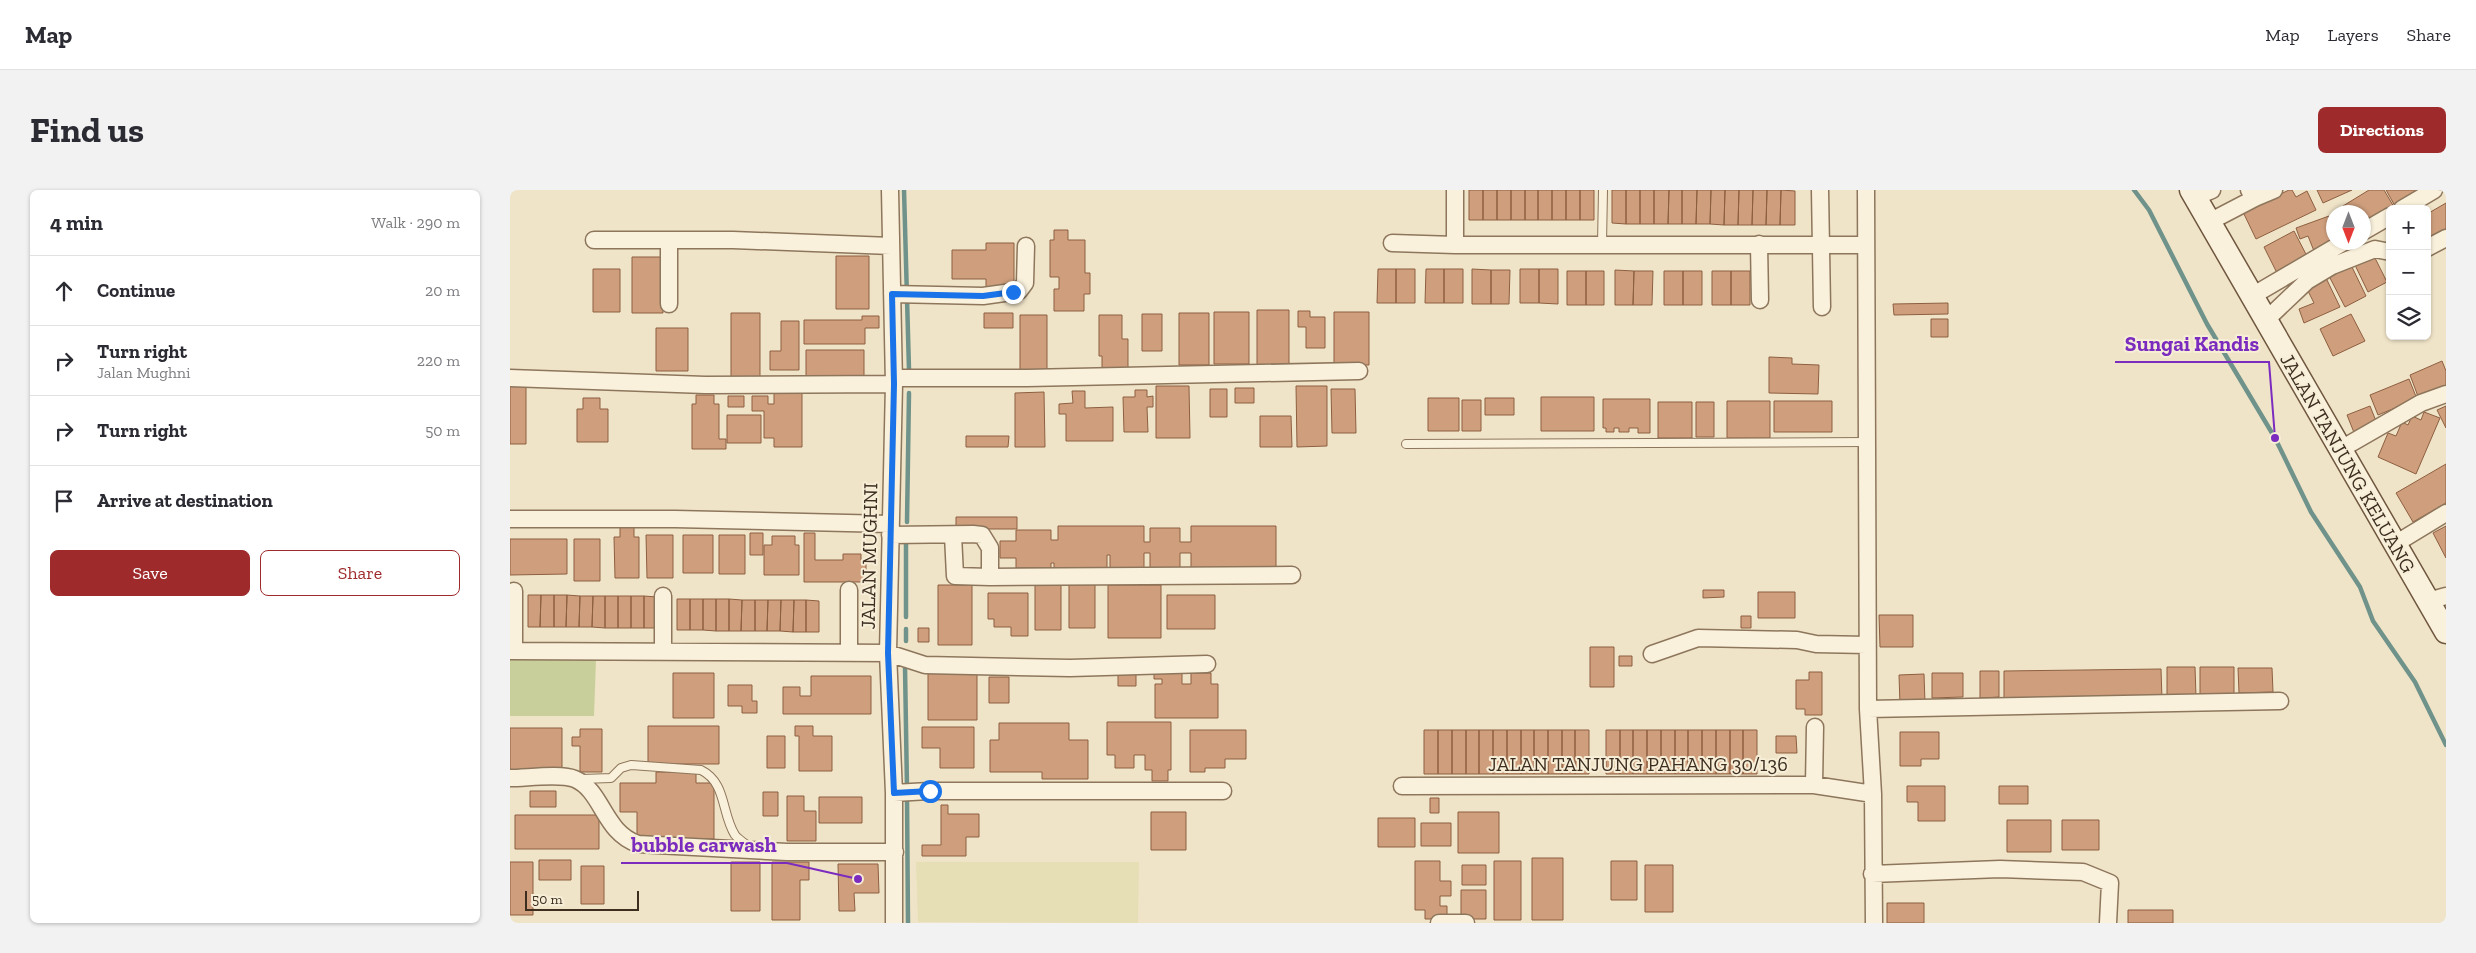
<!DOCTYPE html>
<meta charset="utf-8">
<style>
:root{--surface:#fff;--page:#f2f2f3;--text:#2b2b33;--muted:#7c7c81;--line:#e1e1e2;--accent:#9e2a2b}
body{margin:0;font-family:"Zilla Slab",serif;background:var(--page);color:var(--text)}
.controls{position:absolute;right:15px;top:15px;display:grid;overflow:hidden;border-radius:8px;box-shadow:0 1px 4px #0004}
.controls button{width:45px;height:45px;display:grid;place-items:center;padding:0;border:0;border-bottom:1px solid var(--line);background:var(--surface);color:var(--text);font:25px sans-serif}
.compass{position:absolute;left:1816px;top:15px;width:45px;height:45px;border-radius:50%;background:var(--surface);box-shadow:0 1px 4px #0004;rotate:180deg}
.scale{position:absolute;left:15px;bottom:12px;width:114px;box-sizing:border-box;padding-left:5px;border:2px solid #3d2e20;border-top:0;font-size:14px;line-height:18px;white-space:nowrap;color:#3d2e20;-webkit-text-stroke:4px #f7eed8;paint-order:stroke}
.stop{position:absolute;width:15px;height:15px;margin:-11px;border:4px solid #1a73e8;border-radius:50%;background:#fff}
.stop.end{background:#1a73e8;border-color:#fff;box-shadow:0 1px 5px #0008}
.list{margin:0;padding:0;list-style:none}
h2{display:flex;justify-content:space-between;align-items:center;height:65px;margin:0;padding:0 20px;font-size:21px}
h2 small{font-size:16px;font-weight:400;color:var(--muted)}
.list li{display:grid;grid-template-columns:32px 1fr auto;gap:15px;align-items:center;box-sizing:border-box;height:70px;padding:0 20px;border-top:1px solid var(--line)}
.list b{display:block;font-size:19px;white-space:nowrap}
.list p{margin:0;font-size:16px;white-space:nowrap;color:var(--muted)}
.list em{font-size:16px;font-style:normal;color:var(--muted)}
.actions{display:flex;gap:10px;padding:15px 20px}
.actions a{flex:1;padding:11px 0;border:1px solid var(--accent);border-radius:8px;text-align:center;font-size:18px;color:var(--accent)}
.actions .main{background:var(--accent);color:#fff}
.icon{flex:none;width:28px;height:28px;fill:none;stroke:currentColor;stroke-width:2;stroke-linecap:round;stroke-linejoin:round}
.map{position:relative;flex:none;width:1936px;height:733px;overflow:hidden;border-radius:8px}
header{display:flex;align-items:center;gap:30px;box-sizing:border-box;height:70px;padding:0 25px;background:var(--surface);border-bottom:1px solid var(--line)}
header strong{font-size:24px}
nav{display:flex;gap:28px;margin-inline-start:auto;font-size:18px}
.intro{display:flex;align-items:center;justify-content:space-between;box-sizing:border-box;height:120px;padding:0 30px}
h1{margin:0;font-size:35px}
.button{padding:12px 22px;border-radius:8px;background:var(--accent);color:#fff;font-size:18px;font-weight:700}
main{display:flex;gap:30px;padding:0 30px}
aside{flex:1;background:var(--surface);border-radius:8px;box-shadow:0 1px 4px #0004}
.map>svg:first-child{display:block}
.farmland{fill:#e6deb5}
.green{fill:#c9cf9b}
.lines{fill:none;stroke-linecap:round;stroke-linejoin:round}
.stream{stroke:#6f938a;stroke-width:4.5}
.building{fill:#cf9f7d;stroke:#8d5f41}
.service-casing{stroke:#8d765c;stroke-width:10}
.minor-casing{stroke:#8d765c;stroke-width:19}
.secondary-casing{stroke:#6f573f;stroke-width:25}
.service{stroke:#faf1dc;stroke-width:8}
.minor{stroke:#faf1dc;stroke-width:16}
.secondary{stroke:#faf1dc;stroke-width:22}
.route{stroke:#1a73e8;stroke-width:6}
.labels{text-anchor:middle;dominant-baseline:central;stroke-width:4;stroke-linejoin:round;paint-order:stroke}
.street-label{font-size:20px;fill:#3d2e20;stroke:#f7eed8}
.leader{fill:none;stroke:#7b2cbf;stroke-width:2}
.callout-dot{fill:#7b2cbf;stroke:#f7eed8;stroke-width:2}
.callout-label{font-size:21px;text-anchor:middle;font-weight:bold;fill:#7b2cbf;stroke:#f7eed8;stroke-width:4;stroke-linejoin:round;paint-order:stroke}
</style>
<header>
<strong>Map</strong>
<nav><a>Map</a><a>Layers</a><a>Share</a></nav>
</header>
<div class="intro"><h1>Find us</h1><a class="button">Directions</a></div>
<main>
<aside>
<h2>4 min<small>Walk · 290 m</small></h2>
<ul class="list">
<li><svg class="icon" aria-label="ahead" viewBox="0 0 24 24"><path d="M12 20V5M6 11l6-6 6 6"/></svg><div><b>Continue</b></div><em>20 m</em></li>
<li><svg class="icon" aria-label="right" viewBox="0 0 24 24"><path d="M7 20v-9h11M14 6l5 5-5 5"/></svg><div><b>Turn right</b><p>Jalan Mughni</p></div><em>220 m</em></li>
<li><svg class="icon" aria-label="right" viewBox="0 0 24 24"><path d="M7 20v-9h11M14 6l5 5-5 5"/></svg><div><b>Turn right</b></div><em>50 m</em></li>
<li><svg class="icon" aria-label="arrive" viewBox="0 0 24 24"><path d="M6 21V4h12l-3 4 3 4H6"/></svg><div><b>Arrive at destination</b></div></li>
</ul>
<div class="actions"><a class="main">Save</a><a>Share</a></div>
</aside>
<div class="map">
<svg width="1936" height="733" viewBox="0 0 1936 733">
<rect width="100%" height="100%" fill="#f0e4c8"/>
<!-- farmland -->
<path class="farmland" d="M406,672H629L628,733L408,732Z"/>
<!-- green -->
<path class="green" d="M0,470H86L84,526H0Z"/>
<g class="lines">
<!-- stream -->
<path class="stream" d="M394,0L399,180
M1624,0L1639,20L1697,134L1765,248L1801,322L1850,397L1863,431L1905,492L1936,555
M397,332L399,203
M396,427V353
M396,439V451
M395,477L397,598
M397,606L398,733"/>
</g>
<!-- building -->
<path class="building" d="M959,0H973V30H959Z
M973,0H987V30H973Z
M987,0H1001V30H987Z
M1001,0H1015V30H1001Z
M1015,0H1028V30H1015Z
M1028,0H1042V30H1028Z
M1042,0H1056V30H1042Z
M1056,0H1070V30H1056Z
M1070,0H1084V30H1070Z
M1102,0H1116V34L1102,33Z
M1116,0H1130V34H1116Z
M1130,0H1144V34H1130Z
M1144,0H1159L1158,34H1144Z
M1159,0H1172V34H1158Z
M1172,0H1187L1186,34H1172Z
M1187,0H1201L1200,34H1186Z
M1201,0H1215L1214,35L1200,34Z
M1215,0H1229L1228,35H1214Z
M1229,0H1243L1242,35H1228Z
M1243,0H1257L1256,35H1242Z
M1257,0H1271L1270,35H1256Z
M1271,0L1285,1V35H1270Z
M1779,0H1782L1786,7L1797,1L1806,20L1746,49L1733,22Z
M1807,0H1842L1813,13Z
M1859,0H1874L1884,17L1854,36V22H1837L1833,16Z
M1876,0H1914L1885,16Z
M1936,13V39L1917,50V24Z
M1819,26L1820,29L1824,28V52L1804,61L1798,46L1790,49L1786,38Z
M544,40H558V50H575V83H580V104H574V121H544V99H549V87H540V50H544Z
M1784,41L1799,70L1768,85L1754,57Z
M476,53H504V97H476V89H442V60H476Z
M1863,64L1877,92L1858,102L1844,73Z
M326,66H359V119H326Z
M122,67H153V123H122Z
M1841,75L1856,106L1835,117L1819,86Z
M83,79H110V122H83Z
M868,79H886V113H867Z
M886,79H905V113H886Z
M916,79H934V113H915Z
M934,79H953V113H934Z
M962,79L981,80V114H962Z
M1010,79H1029V113H1010Z
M1029,79H1048V114L1029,113Z
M981,80H1000L999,114H981Z
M1105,80L1124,81L1123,115H1105Z
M1057,81H1076V115H1057Z
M1076,81H1094V115H1076Z
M1124,81H1143L1142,115H1123Z
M1154,81H1173V115H1154Z
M1173,81H1192V115H1173Z
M1202,81H1221V115H1202Z
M1221,81H1240V115H1221Z
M1816,88L1830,117L1794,133L1789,119L1804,113L1796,97Z
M1438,113V124L1384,125L1383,114Z
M747,120H779V178H747Z
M788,121H800V127H815V158H796V137H788Z
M704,122H739V174H704Z
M824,122H859V175H824Z
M221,123H250V187H221Z
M474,123H503V138H474Z
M669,123H699V175H669Z
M632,124H652V161H632Z
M1841,124L1855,151L1823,166L1810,139Z
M510,125H537V180H510Z
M589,125H612V149H618V180H592V166H589Z
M352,126H369V138H355V154H294V130H352Z
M1421,129H1438V147H1421Z
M271,131H289V180H260V161H271Z
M146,138H178V181H146Z
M296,160H354V187H296Z
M1259,167L1282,168V174L1309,175L1308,204L1259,203Z
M1932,171L1936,181V198L1909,209L1900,185Z
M1899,189L1907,209L1868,225L1860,205Z
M0,196H16V254H0Z
M646,196H679L680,248H646Z
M786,196H817V256L787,257Z
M725,198H744V213H725Z
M700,199H717V227H700Z
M821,199H845L846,243H822Z
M625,200H637V207L643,206V217H637L638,242H614L613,207H625Z
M562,201H575V218L603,217V251H556V224H549V214L563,213Z
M264,202H292V257H264V248H254V221H242V206H258V214H264Z
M534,202L535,257H505V203Z
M186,205H204V214H209V249H216V259H182V214H186Z
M218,206H234V217H218Z
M1031,207H1084V241H1031Z
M73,208H90V219H98V252H67V219H73Z
M918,208H949V241H918Z
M975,208H1004V225H975Z
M1093,209H1140V243H1128V238H1119V242H1109V238H1104V242H1096V238H1093Z
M952,210H971V241H952Z
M1217,211H1260V248H1217Z
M1264,211H1322V242H1264Z
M1148,212H1182V248H1148Z
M1186,212H1204V247H1186Z
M1860,216L1868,236L1845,245L1837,225Z
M1936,216V238L1927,220Z
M1914,222L1930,228L1906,284L1868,267L1878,243L1886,246L1892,232L1898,235L1902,226L1911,230Z
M217,225H251V253H217Z
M750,226H781L782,257H750Z
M456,246H499L498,257H456Z
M1936,274V313L1903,332L1886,303Z
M446,327H507V339H446Z
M110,336H124V347H129V388H105L104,347H110Z
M548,336H634V352H640V338H670V352H681V336H766V379H681V363H670V380H640V363H634V380H600V365H597V380H544V373H541V378H506V368H490V351H506V340H541V350H548Z
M1936,336V368L1923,343Z
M240,343H253V365H240Z
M294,343H305V370H333V364H351V370H356V392H294Z
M136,345H163V388H137Z
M173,345H203V383H173Z
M209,345H235V384H209Z
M262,346H285V355H289V385H254V355H262Z
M0,349H57V384L0,385Z
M64,349H90V391H64Z
M559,393H585V438H559Z
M525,394H551V440H525Z
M428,395H462V455H428Z
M598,395H651V448H598Z
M1193,400H1214V407L1193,408Z
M1248,402H1285V428H1248Z
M478,403H518V446H501V437H484V429H478Z
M18,405H31L30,437H18Z
M31,405H44V437H30Z
M44,405H57L56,437H44Z
M57,405L70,406L69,437H56Z
M657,405H705V439H657Z
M70,406H83L82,437H69Z
M83,406H95V438L82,437Z
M95,406H108V438H95Z
M108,406H121V438H108Z
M121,406H134V438H121Z
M134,406L147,407V438H134Z
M167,409H180V440H167Z
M180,409H193V440H180Z
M193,409H206V441L193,440Z
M206,409H219V441H206Z
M219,409L232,410L231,441H219Z
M232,410H245V441H231Z
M245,410H258L257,441H245Z
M258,410H271L270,441H257Z
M271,410H284L283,442L270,441Z
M284,410H296V442H283Z
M296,410L309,411V442H296Z
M1369,425H1403V457H1370Z
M1231,426H1241V438H1231Z
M408,438H419V452H408Z
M1080,457H1104V497H1080Z
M1109,466H1122V476H1109Z
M1657,477H1685L1686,507L1657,508Z
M1690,477H1724V507H1690Z
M608,478H626V496H608Z
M644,478L672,482V494H681V483H701V494H708V528H645V494H652V489H644Z
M1728,478H1762L1763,502L1729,503Z
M418,479H467V530H418Z
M1651,479L1652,510L1494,512V481Z
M1470,481H1489V507L1470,508Z
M1299,482H1312V525H1295V519H1286V490H1299Z
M163,483H204V528H163Z
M1422,483H1453V507L1422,508Z
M1414,484L1415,513L1390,514L1389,485Z
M301,486H361V524H273V497H290V506H301Z
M479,487H499V513H479Z
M218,495H242V511H247V523H232V516H218Z
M597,532H661V580H658V591H642V580H635V565H624V578H605V565H597Z
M489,533H559V550H578V589H532V582H480V550H489Z
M138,536H209V574H138Z
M285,536H303V546H322V581H289V546H285Z
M412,537H464V578H430V558H412Z
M0,538H52V582H0Z
M70,539H92V582H70V556H62V547H70Z
M680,540H736V569H715V578H695V582H680Z
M914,540H928V584H914Z
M928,540H942V584H928Z
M942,540H956V584H942Z
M956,540H969V584H956Z
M969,540H983V584H969Z
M983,540H997V584H983Z
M997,540H1011V584H997Z
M1011,540H1024V584H1011Z
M1024,540H1038V584H1024Z
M1038,540H1052V584H1038Z
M1052,540H1065V584H1052Z
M1065,540H1079V584H1065Z
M1096,540H1110V584H1096Z
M1110,540H1123V584H1110Z
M1123,540H1137V584H1123Z
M1137,540H1151V584H1137Z
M1151,540H1165V584H1151Z
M1165,540H1178V584H1165Z
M1178,540H1192V584H1178Z
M1192,540H1206V584H1192Z
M1206,540H1220V584H1206Z
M1220,540H1233V584H1220Z
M1233,540H1247V584H1233Z
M1390,542H1429V569H1411V576H1390Z
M257,546H275V578H257Z
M1266,546H1286L1287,563H1266Z
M146,582H186V593H204V649H127V622H110V593H146Z
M1397,596H1435V631H1408V612H1397Z
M1489,596H1518V614H1489Z
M20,601H46V617H20Z
M253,602H268V626H253Z
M277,606H294V621H306V651H277Z
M309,607H352V633H309Z
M920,608H929V623H920Z
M431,615H438V624H469V647H456V666H412V655H431Z
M641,622H676V660H641Z
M948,622H989V663H948Z
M5,625H89V659H5Z
M868,628H905V657H868Z
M1497,630H1541V662H1497Z
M1552,630H1589V660H1552Z
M911,633H941V656H911Z
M1022,668H1053V730H1022Z
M29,670H61V690H29Z
M905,671H930V691H941V706H930V716H937V729H915V720H905Z
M984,671H1011V730H984Z
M1101,671H1127V710H1101Z
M0,672H23V725H0Z
M221,672H250V721H221Z
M262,672H299V690H290V730H262Z
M328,674H368L369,703H344L345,721H329Z
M952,675H976V695H952Z
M1135,675H1163V722H1135Z
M71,676H94V714H71Z
M951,700H976V729H951Z
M1377,713H1414V733H1377Z
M1618,720H1663V733H1618Z"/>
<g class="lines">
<!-- service casing -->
<g class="service-casing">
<path id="service" d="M1092,54L1093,0
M896,254L1357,252
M72,589L101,588L111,578L121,575L191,580C217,593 211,623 225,645C229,650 236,654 241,658"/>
</g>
<!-- minor casing -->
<g class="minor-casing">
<path id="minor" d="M380,0L384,194L378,463L384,603V733
M945,0V55
M1310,0L1312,117
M1356,0L1358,519L1363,604L1364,733
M1685,7L1702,0
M1745,8L1764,0
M1892,19L1924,0
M1699,32L1745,8L1739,0
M1854,41L1880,26
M84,50H223L381,56
M159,50V114
M882,53L945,55H1356
M1249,54L1250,110
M1917,58L1936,48
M382,104L473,106L509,101L515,93L516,56
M1742,106L1834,52
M1756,130L1797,91L1822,76L1865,59L1880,62
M0,188L195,195L384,194
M384,188H517L849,181
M1831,259L1911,213L1936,204
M0,329H165L380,334
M380,345L463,344L472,345L480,358V387L445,386L443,345
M1885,354L1936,323
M480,387L782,385
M339,400V463
M1918,411L1936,406
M153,460V406
M0,461L378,463L415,475L560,478L697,474
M4,461V401
M1142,464L1188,448L1287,450L1306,454L1357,455
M1358,519L1770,511
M0,588C17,588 51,583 65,589C93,601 93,642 128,654L277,662H385
M1304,595L1305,537
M892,596L1304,595L1363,604
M384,603L419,601H713
M1362,684L1490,679L1573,682L1600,693L1598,733
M929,733H956"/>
</g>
<!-- secondary casing -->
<g class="secondary-casing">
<path id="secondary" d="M1681,0L1936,442"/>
</g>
<!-- service -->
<use href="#service" class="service"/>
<!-- minor -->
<use href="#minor" class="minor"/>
<!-- secondary -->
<use href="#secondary" class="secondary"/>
</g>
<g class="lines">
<!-- route -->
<path class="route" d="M420,601L384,603L378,463L384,194L382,104L473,106L503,102"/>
</g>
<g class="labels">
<!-- street labels -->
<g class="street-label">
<text transform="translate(1838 273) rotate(60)">JALAN TANJUNG KELUANG</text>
<text transform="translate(359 366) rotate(-89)">JALAN MUGHNI</text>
<text x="1128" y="574">JALAN TANJUNG PAHANG 30/136</text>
</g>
</g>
<!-- callouts -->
<path class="leader" d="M1765 248L1759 172H1605M348 689L277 673H111"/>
<g class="callout-dot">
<circle cx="1765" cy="248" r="5"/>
<circle cx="348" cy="689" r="5"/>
</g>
<g class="callout-label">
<text x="1682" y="161">Sungai Kandis</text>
<text x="194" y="662">bubble carwash</text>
</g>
</svg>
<div class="controls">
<button>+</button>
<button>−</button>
<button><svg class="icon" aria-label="layers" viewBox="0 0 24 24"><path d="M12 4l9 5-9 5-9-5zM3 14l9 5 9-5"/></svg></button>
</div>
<svg class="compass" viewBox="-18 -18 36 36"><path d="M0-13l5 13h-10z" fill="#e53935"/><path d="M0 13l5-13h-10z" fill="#7c7c81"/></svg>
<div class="scale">50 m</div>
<div class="stop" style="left:420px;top:601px"></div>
<div class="stop end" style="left:503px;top:102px"></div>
</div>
</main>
